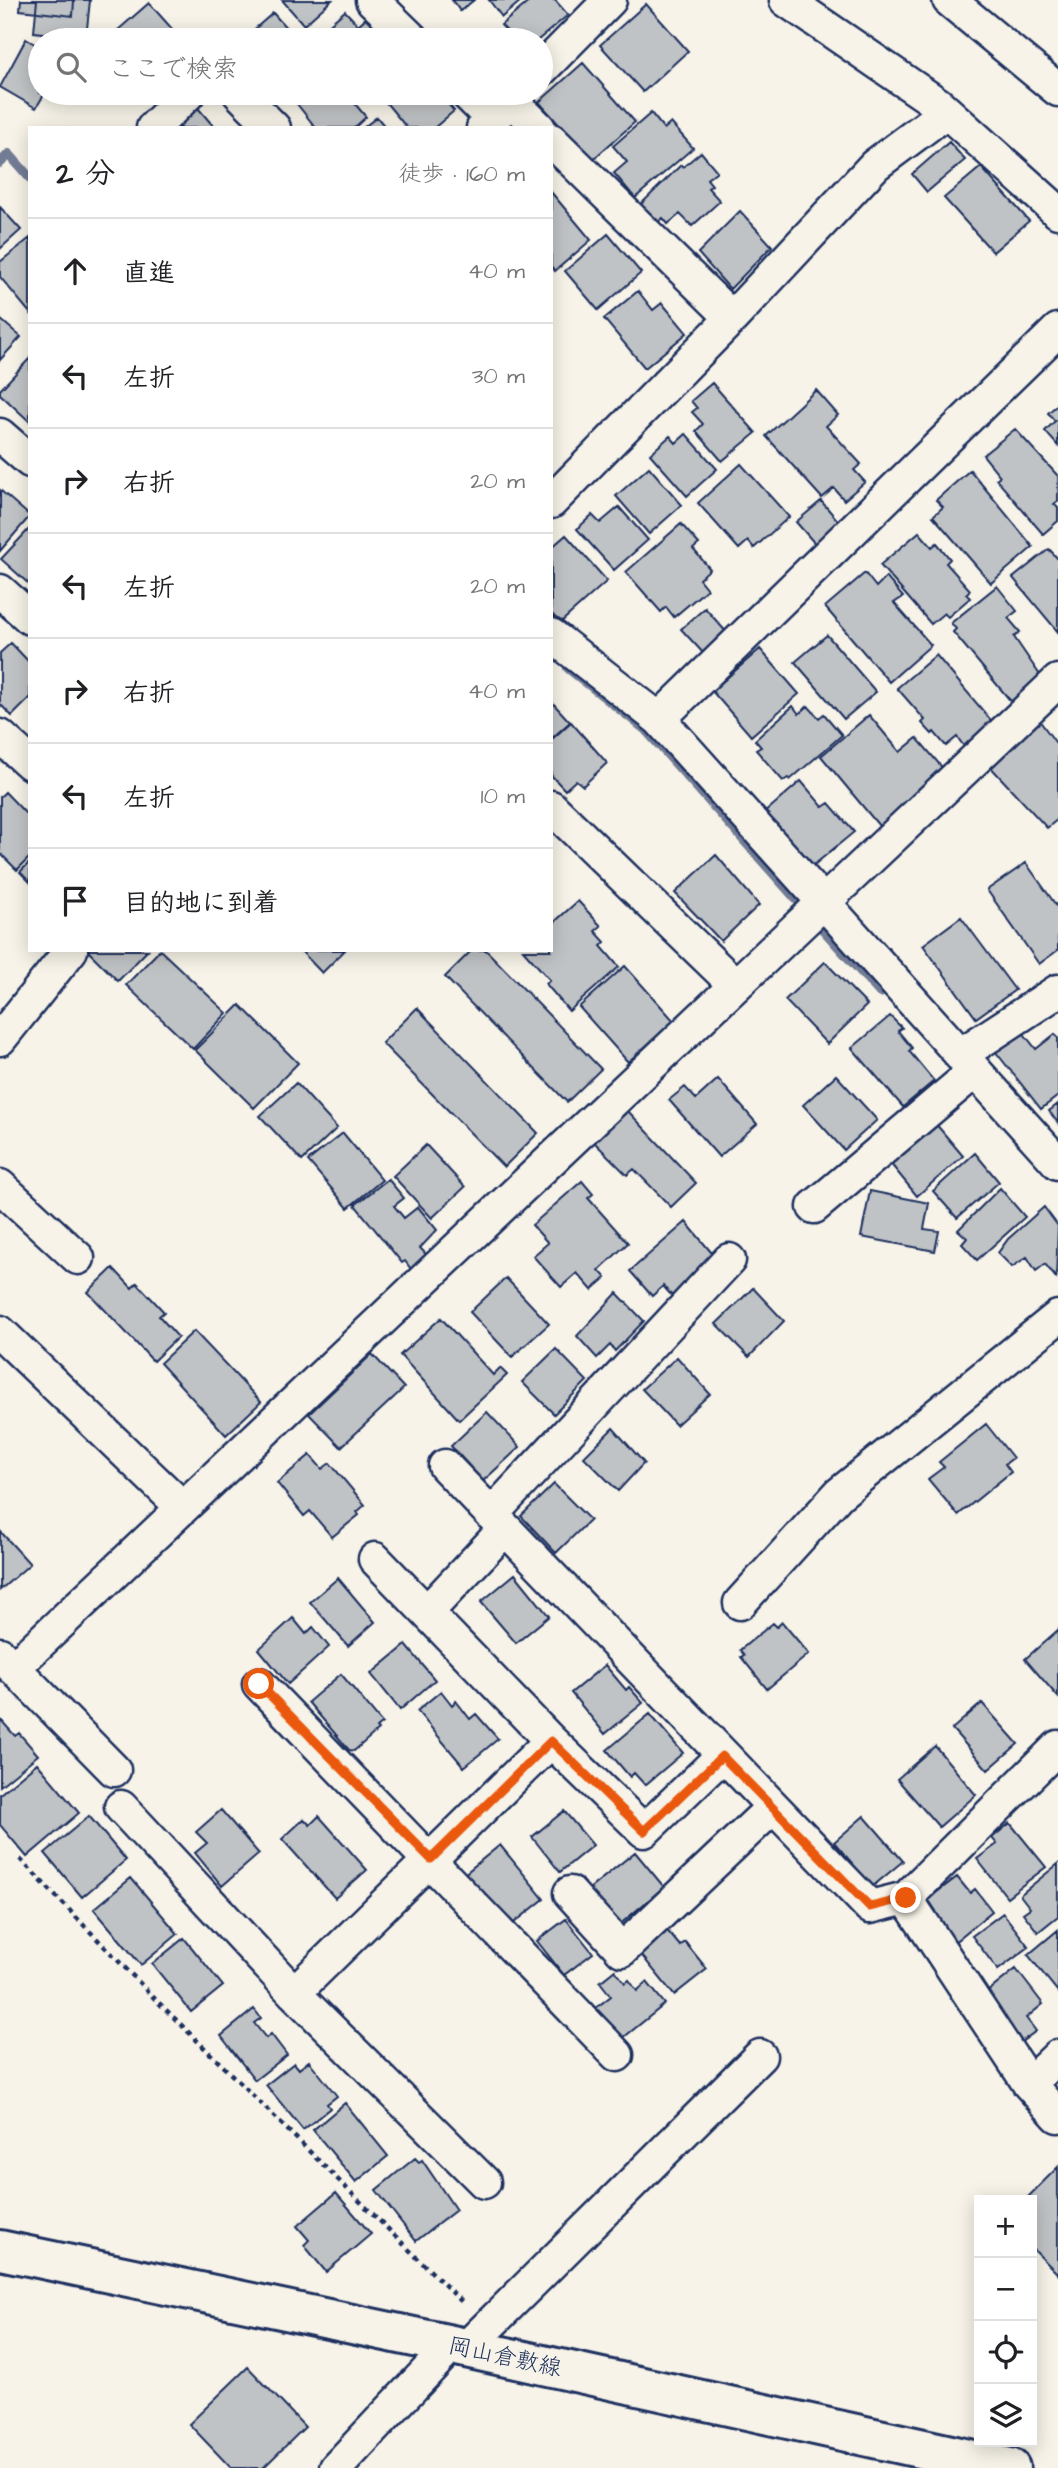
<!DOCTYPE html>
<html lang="ja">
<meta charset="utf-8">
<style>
:root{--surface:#fff;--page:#f2f2f2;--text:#202124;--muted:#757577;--line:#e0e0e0}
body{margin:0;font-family:"Architects Daughter","Klee One",sans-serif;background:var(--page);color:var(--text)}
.controls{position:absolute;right:21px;bottom:21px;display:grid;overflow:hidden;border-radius:0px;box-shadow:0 4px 18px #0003}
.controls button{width:63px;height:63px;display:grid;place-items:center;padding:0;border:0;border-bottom:2px solid var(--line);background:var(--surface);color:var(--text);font:35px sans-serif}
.stop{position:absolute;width:21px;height:21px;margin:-16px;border:5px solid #ea580c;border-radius:50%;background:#fff}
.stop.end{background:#ea580c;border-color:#fff;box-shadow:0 2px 7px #0008}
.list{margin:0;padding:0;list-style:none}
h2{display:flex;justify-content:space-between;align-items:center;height:91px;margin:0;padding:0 28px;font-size:30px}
h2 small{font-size:23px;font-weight:400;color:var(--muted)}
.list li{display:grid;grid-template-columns:46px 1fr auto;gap:21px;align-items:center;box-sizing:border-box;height:105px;padding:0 28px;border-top:2px solid var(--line)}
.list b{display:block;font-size:26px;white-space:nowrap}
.list em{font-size:23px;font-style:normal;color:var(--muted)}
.icon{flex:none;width:38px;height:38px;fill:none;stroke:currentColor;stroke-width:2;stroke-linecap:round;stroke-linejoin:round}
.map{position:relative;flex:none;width:1058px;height:2468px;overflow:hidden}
.search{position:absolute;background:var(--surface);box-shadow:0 4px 18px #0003;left:28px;top:28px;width:525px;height:77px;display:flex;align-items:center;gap:18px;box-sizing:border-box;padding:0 24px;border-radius:38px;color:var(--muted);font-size:26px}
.panel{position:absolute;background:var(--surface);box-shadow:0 4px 18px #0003;left:28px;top:126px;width:525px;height:826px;border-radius:0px}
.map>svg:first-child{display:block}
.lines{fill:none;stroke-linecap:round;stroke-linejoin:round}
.stream{stroke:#727c95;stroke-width:10}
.building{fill:#c0c3c5;stroke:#1b2f5e;stroke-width:2}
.minor-casing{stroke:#1b2f5e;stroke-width:37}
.secondary-casing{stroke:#1b2f5e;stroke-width:44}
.path{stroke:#1b2f5e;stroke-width:4.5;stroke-dasharray:5 5;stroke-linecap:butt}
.minor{stroke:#f7f3e8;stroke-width:32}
.secondary{stroke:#f7f3e8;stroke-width:38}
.route{stroke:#ea580c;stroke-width:9}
.labels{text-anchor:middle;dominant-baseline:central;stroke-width:5;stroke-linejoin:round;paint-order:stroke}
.street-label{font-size:23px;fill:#1b2f5e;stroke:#f7f3e8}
</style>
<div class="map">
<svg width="1058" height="2468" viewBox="0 0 1058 2468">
<rect width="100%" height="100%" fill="#f7f3e8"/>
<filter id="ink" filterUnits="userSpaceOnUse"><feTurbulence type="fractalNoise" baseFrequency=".0143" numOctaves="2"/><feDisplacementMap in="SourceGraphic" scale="14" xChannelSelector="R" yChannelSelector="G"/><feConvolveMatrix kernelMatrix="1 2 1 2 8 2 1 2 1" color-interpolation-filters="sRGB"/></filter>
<g filter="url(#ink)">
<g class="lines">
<!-- stream -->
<path class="stream" d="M0,163L9,154L30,178
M568,668L645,729L806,910
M820,926L880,993"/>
</g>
<!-- building -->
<path class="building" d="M21,0H74L73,16L20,10Z
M37,0H90L86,38L34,32Z
M282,0H332L304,25Z
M452,0H474L460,11Z
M489,0H522L502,17Z
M531,0H555L568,15L538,40H515L501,25Z
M149,3L182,40H127L118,30Z
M646,4L688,51L643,92L600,45Z
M345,11L358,25L367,17L387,40H324L318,34Z
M273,13L297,40H242Z
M26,39L40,47V93H45L36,108L0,87Z
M583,63L635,122L591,161L539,102Z
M310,93H346L366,117L354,128H316L297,104Z
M378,93H439L454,111L434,128H407Z
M193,102L215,128H163Z
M651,113L664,129L671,123L693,148L635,198L614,173L627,162L613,146Z
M377,117L386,128H363Z
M949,142L965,160L927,192L912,174Z
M701,152L717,171L707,179L712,185L708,188L720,201L692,226L680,214L668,224L663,218L656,224L640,205L681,165L683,167Z
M981,167L1029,221L993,252L944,198Z
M551,192L591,240L555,271L551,266Z
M0,207L21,230L0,249Z
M740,211L772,246L730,289L698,253Z
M608,234L641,273L598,310L565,271Z
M30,238V313L0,277V262Z
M638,291L653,310L662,303L687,333L645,368L604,319Z
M0,319L21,337L0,360Z
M30,358V422L0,394V390Z
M712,383L756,433L722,461L696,431L703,424L692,412L697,408L691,401Z
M816,390L838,415L826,426L861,464L854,470L865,482L844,500L834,488L822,498L766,436Z
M1058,404V446L1045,431L1055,421L1048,413Z
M1015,429L1058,476V501L1054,504L1058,508V521L1043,534L996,479L1000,476L983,455Z
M686,434L717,469L687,496L650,454L670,436L676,443Z
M741,464L789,517L754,548L748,541L739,549L698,503Z
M649,467L682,505L649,534L616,496Z
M970,470L1033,547L991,583L933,516L943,507L936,500Z
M0,490L30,516L0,551Z
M821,501L841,524L817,546L796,522Z
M619,507L648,540L614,570L577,529L592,515L600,523Z
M681,524L699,544L693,549L710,569L699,579L707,589L674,617L666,607L661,612L626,572Z
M30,528V585L1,559Z
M919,532L932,547L937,543L950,559L946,563L970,590L966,594L970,598L948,617L944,613L931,624L880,565Z
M566,535L607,581L560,623L551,613V548Z
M1049,549L1058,559V632L1013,578Z
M865,573L876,587L886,577L903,597L894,603L931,645L889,682L825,607Z
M997,586L1017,611L1008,618L1020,632L1014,637L1044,681L1014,705L953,632L956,629L951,623Z
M705,608L728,634L705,655L681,629Z
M827,635L876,692L844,719L795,662Z
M11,643L30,663V698L12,716L0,704V653Z
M760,649L799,694L751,736L712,691Z
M936,655L995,725L966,749L957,737L946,746L934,732L932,734L922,723L925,720L897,688Z
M551,701L570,722L551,739Z
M793,706L799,714L808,706L819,718L824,714L842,735L790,780L788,778L783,781L756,750L761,747L755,740Z
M869,715L900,752L917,738L946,772L880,827L821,756Z
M1039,720L1058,746V819L1047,828L987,763Z
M571,722L607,763L583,786L576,780L565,790L551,775V740Z
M801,781L823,807L829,803L854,832L803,874L756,820Z
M5,792L30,818V857L17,870L0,853V797Z
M716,855L759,905L721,941L675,893Z
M30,862V882L20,872Z
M1026,863L1058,908V950L1039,964L987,890Z
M578,901L601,926L595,931L605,942L601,946L619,967L569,1011L546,984L550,980L523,950H551V925Z
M961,917L1015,990L976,1018L923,945Z
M87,950H148L118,981Z
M160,950L227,1013L193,1049L126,985Z
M300,950H345L322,973Z
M472,950H486L601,1069L567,1102L445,977Z
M825,962L867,1005L827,1044L785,1000Z
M625,966L674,1021L628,1062L579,1007Z
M240,1005L298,1063L254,1108L195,1050Z
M417,1008L538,1133L504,1167L382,1043Z
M890,1016L902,1028L898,1031L912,1048L909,1051L934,1081L903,1107L852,1048Z
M1021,1030L1036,1049L1055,1034L1058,1038V1096L1041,1109L995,1051Z
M836,1075L877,1120L844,1150L803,1105Z
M718,1079L757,1124L719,1157L669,1100L685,1087L696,1099Z
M296,1083L337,1128L302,1161L260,1116Z
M1058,1104V1123L1049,1111Z
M627,1110L696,1183L671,1207L634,1169L627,1175L594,1142Z
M935,1123L963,1156L917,1196L890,1163Z
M343,1133L382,1180L348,1208L308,1161Z
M426,1145L465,1187L432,1218L393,1176Z
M975,1153L999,1182L957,1218L933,1191Z
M388,1179L404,1198L394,1206L404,1218L418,1207L437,1230L420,1248L428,1256L411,1269L405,1261L402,1263L355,1205Z
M582,1181L593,1194L588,1198L628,1243L599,1270L606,1278L592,1290L577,1273L561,1287L533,1256L548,1243L532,1225Z
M1000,1188L1025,1217L977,1260L962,1244L967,1238L958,1230Z
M870,1191L929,1203L924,1229L939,1231L935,1251L861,1237Z
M1044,1207L1058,1226L1056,1278L1045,1264L1036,1271L1027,1257L1012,1267L998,1253L1008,1239Z
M686,1222L716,1258L672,1296L663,1286L652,1296L630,1271Z
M113,1268L132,1288L137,1283L164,1312L159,1316L178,1337L153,1361L88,1292Z
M506,1278L549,1324L512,1357L470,1312Z
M753,1288L784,1321L749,1357L716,1324Z
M617,1293L644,1321L615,1351L610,1345L597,1358L577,1336Z
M441,1318L493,1375L500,1368L507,1375L459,1420L400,1355Z
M194,1331L261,1402L226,1435L160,1363Z
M556,1349L587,1381L554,1414L522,1382Z
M372,1354L404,1388L341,1447L309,1414Z
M677,1357L710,1394L676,1425L642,1389Z
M487,1412L520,1447L483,1481L451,1446Z
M986,1424L1013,1458L1005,1464L1011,1472L958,1515L928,1479L944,1467L939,1462Z
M613,1428L644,1463L618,1491L584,1457Z
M310,1455L322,1469L330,1463L365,1505L357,1512L359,1515L332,1537L310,1511L304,1516L277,1483Z
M554,1484L590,1520L556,1553L521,1516Z
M0,1531L30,1564L0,1590Z
M515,1574L549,1616L516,1643L481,1602Z
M338,1578L375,1622L348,1646L310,1602Z
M293,1618L306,1634L313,1627L329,1647L288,1684L259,1649Z
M782,1622L809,1654L767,1689L741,1657L744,1655L740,1650L773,1623L777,1627Z
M1058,1630V1697L1025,1659Z
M406,1645L435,1680L400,1710L371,1674Z
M605,1665L626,1690L629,1687L643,1703L605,1734L571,1693Z
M341,1674L382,1723L376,1728L378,1730L354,1751L349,1750L308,1702Z
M441,1691L452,1705L456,1701L470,1719L476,1714L498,1739L464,1767L417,1711Z
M982,1703L1018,1744L988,1770L952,1729Z
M650,1714L683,1753L645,1785L634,1773L630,1777L607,1750Z
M0,1719L15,1736L19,1733L38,1755L0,1786Z
M935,1746L976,1795L939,1827L897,1779Z
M37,1763L79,1813L27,1857L0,1825V1794Z
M221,1810L259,1854L222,1886L195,1853L207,1843L196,1832Z
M564,1811L593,1845L560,1872L532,1837Z
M89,1816L126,1860L82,1897L45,1853Z
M319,1816L367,1870L335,1898L282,1839L304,1819L310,1825Z
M864,1816L903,1861L872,1887L834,1842Z
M1010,1823L1046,1867L1007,1897L977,1859L997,1844L992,1838Z
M500,1845L544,1899L505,1930L462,1876Z
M635,1852L664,1887L618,1926L588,1890Z
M1058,1864V1916L1038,1932L1023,1913L1030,1908L1020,1895Z
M957,1877L970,1893L975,1889L992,1911L952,1944L930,1916L936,1911L928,1899Z
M131,1878L178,1934L141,1965L94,1909Z
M1003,1913L1029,1947L998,1970L972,1936Z
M566,1919L593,1953L564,1975L537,1941Z
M666,1929L680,1946L685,1942L707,1969L674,1995L638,1951Z
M1058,1930V1992L1028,1955Z
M184,1938L223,1986L191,2012L152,1964Z
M1016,1969L1043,2004L1026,2018L1036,2031L1017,2045L980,1998Z
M615,1970L625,1983L629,1980L637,1991L647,1982L665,2004L618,2042L592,2011L611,1996L600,1982Z
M254,2009L261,2018L254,2023L266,2038L271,2034L287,2055L255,2080L221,2036Z
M309,2061L337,2096L327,2104L330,2108L303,2130L266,2085L294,2063L299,2069Z
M345,2103L388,2156L356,2182L313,2130Z
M415,2158L419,2162L422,2160L456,2210L416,2241L376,2190Z
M1058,2167V2274L1032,2248V2200H1025Z
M336,2193L371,2234L326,2272L304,2245L309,2240L297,2226Z
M248,2367L305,2427L263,2468H231L189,2424Z"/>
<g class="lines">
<!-- minor casing -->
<g class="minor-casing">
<path id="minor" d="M372,0L413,40
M786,0L938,104L1058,212
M949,0L1058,90
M541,70L610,0
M239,93L274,128
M466,93L492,119
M511,100L539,128
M153,128L189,93
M483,128L518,93
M551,140L732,318
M0,435L30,461
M551,502L732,318L875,165L946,112
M0,591L30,618
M551,635L659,719L1058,1163
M659,719L1058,330
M0,736L30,763
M551,807L735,985
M0,1039L71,950
M960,1055L1058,991
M0,1186L78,1258
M814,1207L974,1072
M0,1332L182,1507
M445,1466L870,1907L906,1898L1058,1747
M492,1514L729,1260
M740,1603L839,1494L1058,1317
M427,1612L505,1529
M0,1654L114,1770
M13,1668L1058,681
M259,1684L617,2055
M551,1741L644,1831L722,1756
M121,1807L294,1993L484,2182
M570,1893L622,1950L772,1808
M906,1898L1029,2084L1058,2116
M294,1993L551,1741L375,1559
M1029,2084L1058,2056
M466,2348L760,2056
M336,2468L452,2345"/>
</g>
<!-- secondary casing -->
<g class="secondary-casing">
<path id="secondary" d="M0,2250L452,2345L1010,2468"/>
</g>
<!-- path -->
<path class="path" d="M20,1859L158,2002L464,2304"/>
<!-- minor -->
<use href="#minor" class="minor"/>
<!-- secondary -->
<use href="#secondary" class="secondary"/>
</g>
</g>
<g class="lines" filter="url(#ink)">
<!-- route -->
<path class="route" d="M259,1684L431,1859L551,1741L644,1831L722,1756L870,1907L906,1898"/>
</g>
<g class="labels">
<!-- street labels -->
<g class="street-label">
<text transform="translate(505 2357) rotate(12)">岡山倉敷線</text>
</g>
</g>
</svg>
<div class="controls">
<button>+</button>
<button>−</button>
<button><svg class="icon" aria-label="locate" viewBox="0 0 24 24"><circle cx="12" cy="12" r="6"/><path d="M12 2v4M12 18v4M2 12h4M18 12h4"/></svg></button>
<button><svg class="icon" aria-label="layers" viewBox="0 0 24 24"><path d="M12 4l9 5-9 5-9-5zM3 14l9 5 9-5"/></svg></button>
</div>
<div class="stop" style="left:259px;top:1684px"></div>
<div class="stop end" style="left:906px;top:1898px"></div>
<div class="search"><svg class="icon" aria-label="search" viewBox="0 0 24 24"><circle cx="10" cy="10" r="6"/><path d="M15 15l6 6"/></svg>ここで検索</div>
<section class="panel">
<h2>2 分<small>徒歩 · 160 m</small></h2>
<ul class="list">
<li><svg class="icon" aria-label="ahead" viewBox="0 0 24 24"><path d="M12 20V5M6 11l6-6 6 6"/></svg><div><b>直進</b></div><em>40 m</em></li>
<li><svg class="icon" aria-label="left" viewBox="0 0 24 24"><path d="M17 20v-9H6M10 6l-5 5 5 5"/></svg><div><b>左折</b></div><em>30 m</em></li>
<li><svg class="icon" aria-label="right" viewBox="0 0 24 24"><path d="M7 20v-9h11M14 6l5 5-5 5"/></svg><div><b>右折</b></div><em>20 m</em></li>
<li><svg class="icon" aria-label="left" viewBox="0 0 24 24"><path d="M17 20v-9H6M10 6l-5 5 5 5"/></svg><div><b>左折</b></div><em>20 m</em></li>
<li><svg class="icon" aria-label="right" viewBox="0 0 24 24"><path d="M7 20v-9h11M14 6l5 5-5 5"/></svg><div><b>右折</b></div><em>40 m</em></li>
<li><svg class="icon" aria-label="left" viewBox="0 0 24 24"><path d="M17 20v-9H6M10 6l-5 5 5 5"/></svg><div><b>左折</b></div><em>10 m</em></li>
<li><svg class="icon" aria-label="arrive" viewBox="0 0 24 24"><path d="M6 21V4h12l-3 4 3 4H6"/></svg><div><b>目的地に到着</b></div></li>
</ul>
</section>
</div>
